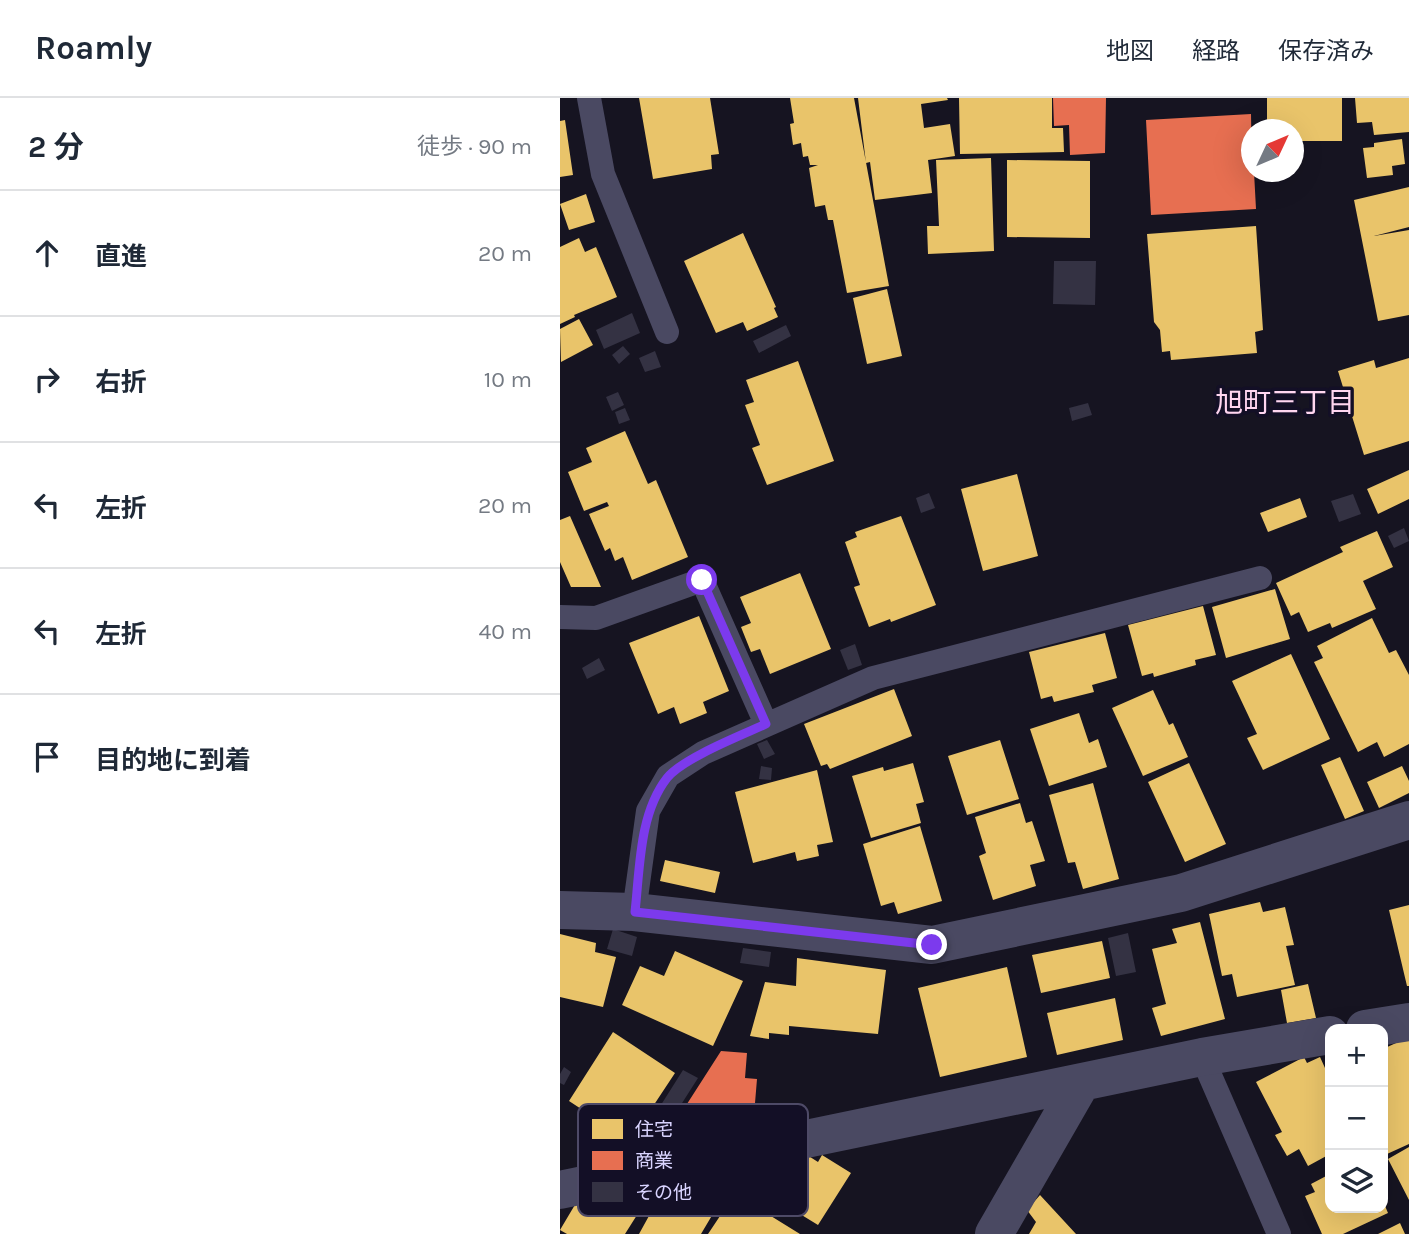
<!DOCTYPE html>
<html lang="ja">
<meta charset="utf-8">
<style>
:root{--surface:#fff;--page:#f6f6f7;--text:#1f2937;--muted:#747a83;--line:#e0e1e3}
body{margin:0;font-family:Karla,"Noto Sans JP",sans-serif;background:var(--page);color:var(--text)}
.controls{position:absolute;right:21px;bottom:21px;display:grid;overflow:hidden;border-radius:14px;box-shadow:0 7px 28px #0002}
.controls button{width:63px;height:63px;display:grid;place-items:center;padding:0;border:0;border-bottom:2px solid var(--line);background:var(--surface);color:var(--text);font:35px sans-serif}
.compass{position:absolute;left:681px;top:21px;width:63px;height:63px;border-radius:50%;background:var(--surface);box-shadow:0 7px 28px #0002;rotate:46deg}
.stop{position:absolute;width:21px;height:21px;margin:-16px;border:5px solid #7c3aed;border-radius:50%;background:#fff}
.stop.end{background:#7c3aed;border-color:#fff;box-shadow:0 2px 7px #0008}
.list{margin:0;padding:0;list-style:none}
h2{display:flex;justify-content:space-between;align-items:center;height:91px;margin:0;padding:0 28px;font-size:30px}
h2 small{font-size:23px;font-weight:400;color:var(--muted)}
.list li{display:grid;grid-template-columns:46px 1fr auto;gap:21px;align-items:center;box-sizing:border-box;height:126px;padding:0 28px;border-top:2px solid var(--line)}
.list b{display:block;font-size:26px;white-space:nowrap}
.list em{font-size:23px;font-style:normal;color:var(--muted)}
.icon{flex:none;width:38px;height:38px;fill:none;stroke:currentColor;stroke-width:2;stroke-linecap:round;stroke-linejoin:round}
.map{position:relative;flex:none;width:849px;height:1136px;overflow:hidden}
header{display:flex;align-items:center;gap:42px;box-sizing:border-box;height:98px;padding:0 35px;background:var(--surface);border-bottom:2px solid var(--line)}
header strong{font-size:33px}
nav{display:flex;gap:38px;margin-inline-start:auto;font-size:24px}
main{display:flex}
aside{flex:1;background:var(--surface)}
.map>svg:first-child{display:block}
.homes{fill:#e9c46a}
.shops{fill:#e76f51}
.building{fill:#343243}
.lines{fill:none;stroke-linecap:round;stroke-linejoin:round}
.lane{stroke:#4a4962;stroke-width:24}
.street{stroke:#4a4962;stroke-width:38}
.route{stroke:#7c3aed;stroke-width:9}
.labels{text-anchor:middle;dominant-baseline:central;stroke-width:7;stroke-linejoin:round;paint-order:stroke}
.neighbourhood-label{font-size:28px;fill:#ffd6f0;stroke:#130f26}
.key{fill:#130f26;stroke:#4e4a67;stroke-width:2}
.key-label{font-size:19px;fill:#d9d4ff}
</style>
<header>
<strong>Roamly</strong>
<nav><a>地図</a><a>経路</a><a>保存済み</a></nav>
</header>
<main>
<aside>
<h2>2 分<small>徒歩 · 90 m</small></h2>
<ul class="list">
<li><svg class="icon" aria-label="ahead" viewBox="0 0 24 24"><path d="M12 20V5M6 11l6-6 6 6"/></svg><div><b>直進</b></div><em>20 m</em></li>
<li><svg class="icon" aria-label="right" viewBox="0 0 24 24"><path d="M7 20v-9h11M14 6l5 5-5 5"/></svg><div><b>右折</b></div><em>10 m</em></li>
<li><svg class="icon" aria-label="left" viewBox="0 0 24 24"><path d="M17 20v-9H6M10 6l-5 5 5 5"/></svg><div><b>左折</b></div><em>20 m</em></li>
<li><svg class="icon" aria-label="left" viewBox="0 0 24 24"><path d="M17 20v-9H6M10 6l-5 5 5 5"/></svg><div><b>左折</b></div><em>40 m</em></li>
<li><svg class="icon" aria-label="arrive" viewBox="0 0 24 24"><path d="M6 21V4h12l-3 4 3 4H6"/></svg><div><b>目的地に到着</b></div></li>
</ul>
</aside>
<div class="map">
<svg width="849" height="1136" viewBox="0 0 849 1136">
<rect width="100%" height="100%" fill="#161421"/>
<!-- homes -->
<path class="homes" d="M79,0H150L159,56L151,57L152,71L93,81Z
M230,0H294L329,188L287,195L273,122H268L265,107L255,109L249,70L258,67H250L248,58L243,59L241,45L233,47L230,26L234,25Z
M298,0H387L388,2L361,6L364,30L390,26L395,58L368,62L372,95L315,102L310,64L306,65Z
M399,0H492V30H503L504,54L400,56Z
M707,0H782V43H734V32H707Z
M795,0H849V34L814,37L812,24L797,25Z
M5,22L13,77L0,79V23Z
M842,41L845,66L832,68L833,77L807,80L803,50L814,49V45Z
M431,60L434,153L368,156L367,128H379L376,62Z
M447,62L530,63V140L447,139Z
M849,89V129L814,138L849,132V217L818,223L794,102Z
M26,96L35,124L9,132L0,106Z
M696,128L703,232L695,234L697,255L611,262L610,253L602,254L600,232L594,224L587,136Z
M183,135L216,209L214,210L218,219L187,233L183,224L156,235L124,163Z
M19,140L25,154L36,149L57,199L14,217L15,219L0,226V149Z
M327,191L342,258L307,266L293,200Z
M19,221L33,247L1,264L0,231Z
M849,260V343L804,357L778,273L814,262L816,270Z
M238,263L274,363L207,387L192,350L200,347L185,307L194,304L186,282Z
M65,333L88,386L96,382L128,459L72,482L63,459L55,463L50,450L45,453L29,416L49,408L47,404L24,413L8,374L32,364L26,350Z
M849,372V401L818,416L807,391Z
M457,376L478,458L423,473L401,391Z
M740,400L747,419L708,434L700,415Z
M10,418L41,489H11L0,464V422Z
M341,418L376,507L331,524L330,521L309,529L294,489L300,487L285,444L297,439L295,434Z
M817,433L833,469L803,483L816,511L772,530L770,525L748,534L739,514L731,518L716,485L783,454L780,449Z
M240,475L271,551L210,576L200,551L191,554L181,529L191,525L180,499Z
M715,491L730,541L666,560L652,509Z
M643,508L656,557L635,562L636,567L594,579L593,575L582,578L568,527Z
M139,518L169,593L143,604L147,615L120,626L114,609L98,616L69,545Z
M812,520L829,555L836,552L849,577V646L824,659L817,644L798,654L754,564L763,560L757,548Z
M545,535L557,580L532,587L534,594L494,604L492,598L481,601L469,554Z
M731,556L770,641L703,672L687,640L697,636L672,583Z
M334,591L352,638L270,671L267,666L261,668L244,626Z
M593,592L609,627L613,625L628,659L583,678L552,610Z
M519,615L529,645L538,641L547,669L489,688L470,631Z
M440,642L459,701L407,717L388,658Z
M780,659L804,713L785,721L761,667Z
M353,665L364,704L356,706L361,725L311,740L292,678L323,669L324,673Z
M629,665L666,746L625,764L588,684Z
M842,668L849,683V695L819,710L807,684Z
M257,672L273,744L257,747L259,758L237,763L235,754L193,765L175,694Z
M533,685L559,781L523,791L515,764L508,765L489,697Z
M460,705L466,725L472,723L485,763L470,767L476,788L433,802L419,758L426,755L415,719Z
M360,728L382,803L338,816L334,804L321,808L303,746Z
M105,762L160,774L155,795L100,783Z
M700,804L703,814L725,809L734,847L726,848L735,887L677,899L672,876L662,878L649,816Z
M849,807V888H847L829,812Z
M640,824L665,921L601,938L592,910L606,906L592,851L617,845L612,831Z
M0,836L36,845L35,854L56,859L43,909L0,899Z
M542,843L550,880L481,895L472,857Z
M115,853L183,883L153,948L62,907L80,868L104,878Z
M237,860L326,872L318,936L229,928V937L209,935V941L190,938L205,884L236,888Z
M447,869L467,959L380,979L358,890Z
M748,886L756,920L727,925L721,892Z
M555,900L563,942L497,957L487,915Z
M53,934L115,975L70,1043L9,1003Z
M849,939V1046L827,1056L823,1047V951Z
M744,959L747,965L760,959L770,981V1056L748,1068L739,1051L727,1058L715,1037L722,1034L696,984Z
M849,1049V1102L828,1061Z
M247,1057L258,1064L262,1057L291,1075L258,1127L209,1097L229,1064L239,1070Z
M770,1076V1110H823V1103L828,1115L783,1136H762L745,1098L755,1094L751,1086Z
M115,1085L157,1109L141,1136H79L95,1107L101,1110Z
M72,1087L89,1098L65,1136H7L0,1132L16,1105L25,1110L31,1100L43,1108L50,1096L62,1103Z
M480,1097L516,1136H469L476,1124L467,1112Z
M180,1099L240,1136H148L166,1109L171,1112Z
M840,1125L845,1136H818Z"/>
<!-- shops -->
<path class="shops" d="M493,0H546L545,55L510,57L509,27L494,28Z
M691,16L692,74H694L696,111L591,117L586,22Z
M161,953L187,955L185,980L197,981L194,1017L177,1015V1023L110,1038L109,1034Z"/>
<!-- building -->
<path class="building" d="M494,163H536L535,207L493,206Z
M72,215L80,235L44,251L36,232Z
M226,227L231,238L199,255L193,243Z
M63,248L70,256L59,266L52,257Z
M95,253L101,269L85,274L79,260Z
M58,294L64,307L52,313L46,299Z
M528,305L532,317L512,323L509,310Z
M65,310L70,322L59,326L55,314Z
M369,395L375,410L361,415L356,400Z
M793,396L801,416L779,424L771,403Z
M844,430L849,443L834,450L828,438Z
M295,546L302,567L288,572L280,552Z
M39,560L45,572L27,581L22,570Z
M207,642L215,656L204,661L197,646Z
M201,668L212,670L211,682L199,681Z
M53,831L77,839L72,858L47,851Z
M568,835L576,874L556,878L548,840Z
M183,850L211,854L209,869L180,865Z
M4,969L11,974L4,987L0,985V976Z
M123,972L138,980L96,1046L82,1037Z"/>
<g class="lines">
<!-- lane -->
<path class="lane" d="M29,0L43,76L107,234
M0,519L36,520L142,482L206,626
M74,814L88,713L108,678L143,655L313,580L700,480
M642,959L719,1136"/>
<!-- street -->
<path class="street" d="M0,812L74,814L372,847L621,795L849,722
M805,931L849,924
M0,1092L642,959L770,937
M434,1136L521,985"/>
</g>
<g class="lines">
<!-- route -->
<path class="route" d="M142,482L206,626C182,637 123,660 107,680C79,716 80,770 75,814L372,847"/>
</g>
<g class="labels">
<!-- neighbourhood labels -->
<g class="neighbourhood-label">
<text x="725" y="304">旭町三丁目</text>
</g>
</g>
<!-- legend -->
<rect x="18" y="1006" width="230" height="112" rx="10" class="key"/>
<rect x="32" y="1021" width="31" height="20" fill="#e9c46a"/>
<rect x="32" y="1053" width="31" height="19" fill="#e76f51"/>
<rect x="32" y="1084" width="31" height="20" fill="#343243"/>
<g class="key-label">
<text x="75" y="1038">住宅</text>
<text x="75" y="1069">商業</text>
<text x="75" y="1101">その他</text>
</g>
</svg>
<div class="controls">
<button>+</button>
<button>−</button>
<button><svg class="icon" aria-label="layers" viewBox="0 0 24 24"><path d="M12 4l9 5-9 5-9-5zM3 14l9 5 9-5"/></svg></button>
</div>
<svg class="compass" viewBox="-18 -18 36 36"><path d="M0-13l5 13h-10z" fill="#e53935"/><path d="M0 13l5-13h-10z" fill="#747a83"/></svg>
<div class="stop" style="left:142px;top:482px"></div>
<div class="stop end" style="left:372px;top:847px"></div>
</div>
</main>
